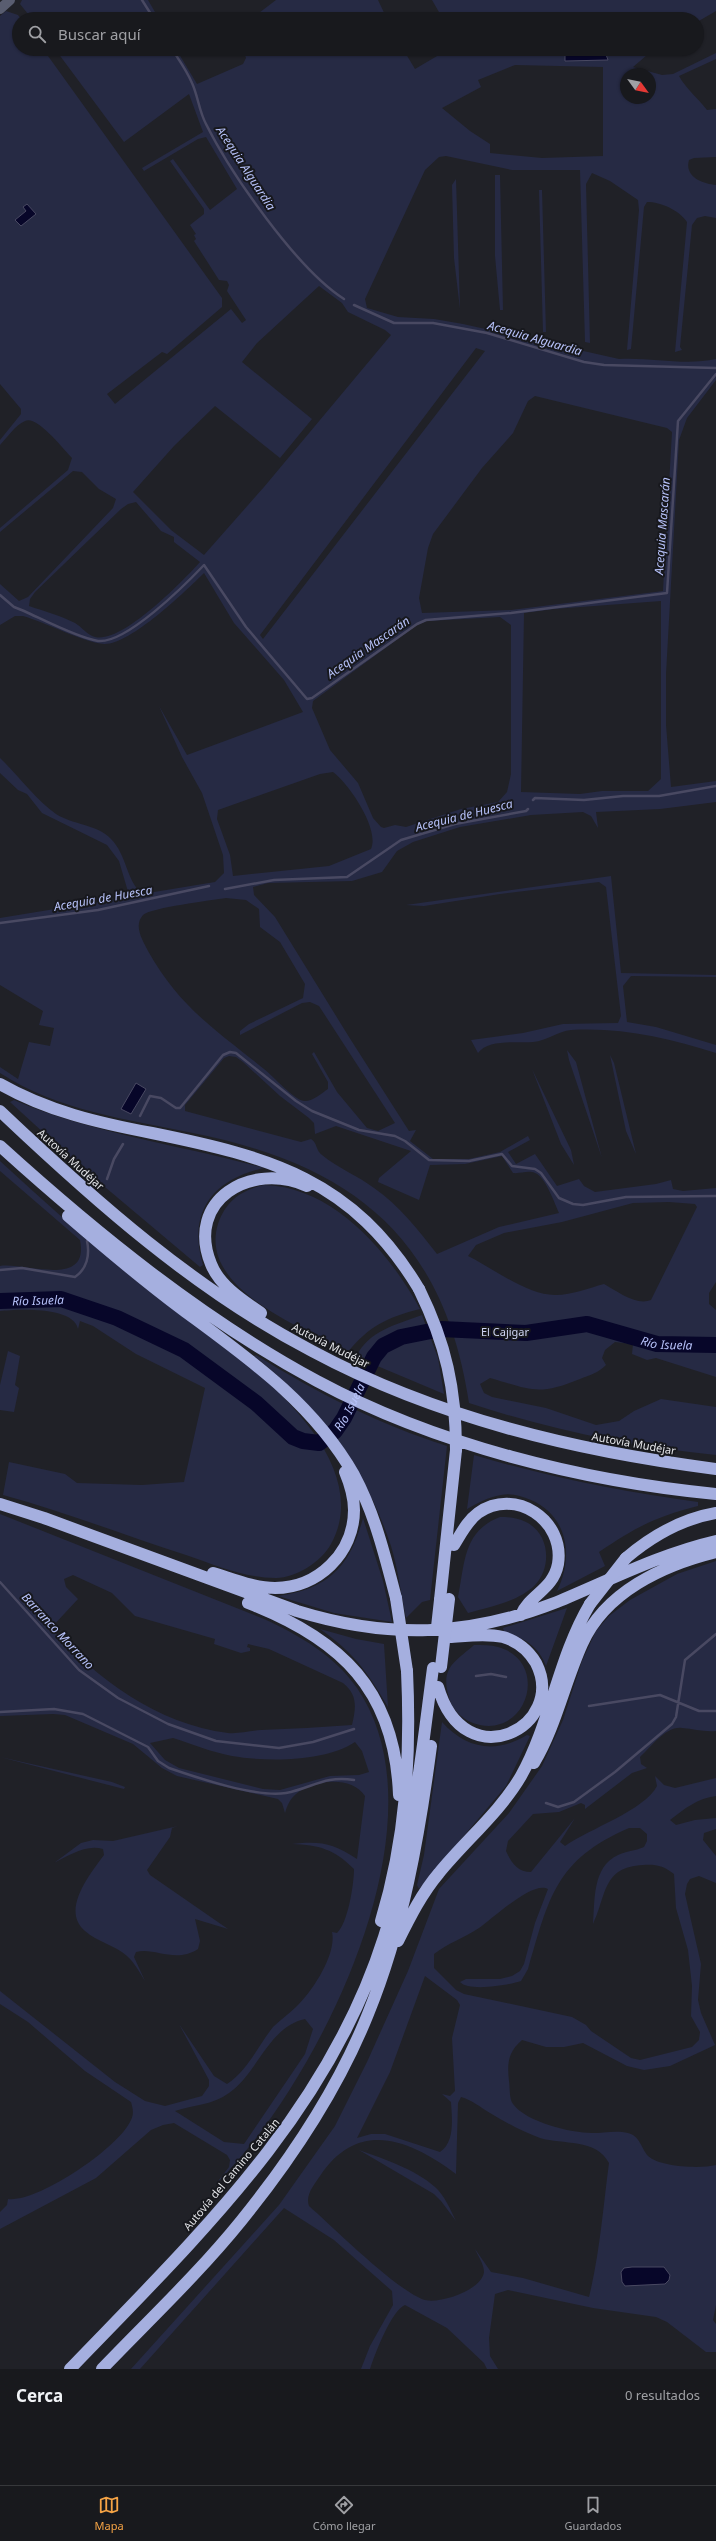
<!DOCTYPE html>
<html lang="es">
<meta charset="utf-8">
<style>
:root{--surface:#18191d;--page:#212226;--text:#f1f3f6;--muted:#9fa0a4;--line:#36383b;--accent:#f5a345}
body{margin:0;font-family:"Noto Sans",sans-serif;background:var(--page);color:var(--text)}
.compass{position:absolute;left:620px;top:68px;width:36px;height:36px;border-radius:50%;background:var(--surface);box-shadow:0 1px 3px #0004;rotate:123deg}
.list{margin:0;padding:0;list-style:none}
h2{display:flex;justify-content:space-between;align-items:center;height:52px;margin:0;padding:0 16px;font-size:17px}
h2 small{font-size:13px;font-weight:400;color:var(--muted)}
.icon{flex:none;width:22px;height:22px;fill:none;stroke:currentColor;stroke-width:2;stroke-linecap:round;stroke-linejoin:round}
.map{position:relative;flex:none;width:716px;height:2369px;overflow:hidden}
.search{position:absolute;background:var(--surface);box-shadow:0 1px 3px #0004;left:12px;right:12px;top:12px;height:44px;display:flex;align-items:center;gap:10px;box-sizing:border-box;padding:0 14px;border-radius:22px;color:var(--muted);font-size:15px}
.sheet{height:116px;background:var(--surface)}
nav{display:flex;justify-content:space-around;align-items:center;box-sizing:border-box;height:56px;border-top:1px solid var(--line);background:var(--surface);font-size:11px;color:var(--muted)}
nav a{display:grid;justify-items:center;gap:2px}
nav .on{color:var(--accent)}
.map>svg:first-child{display:block}
.green{fill:#262a44;fill-rule:evenodd}
.water{fill:#070629;stroke:#494962}
.lines{fill:none;stroke-linecap:round;stroke-linejoin:round}
.stream{stroke:#494962;stroke-width:2.5}
.river{stroke:#070629;stroke-width:16}
.street{stroke:#595d70;stroke-width:10}
.highway{stroke:#a5afdf;stroke-width:12}
.highway-bridge{stroke:#a5afdf;stroke-width:12}
.labels{text-anchor:middle;dominant-baseline:central;stroke-width:4;stroke-linejoin:round;paint-order:stroke}
.street-label{font-size:11px;fill:#e3e4e8;stroke:#17181d}
.park-label{font-size:11px;fill:#d0d6f3;stroke:#17181d}
.water-label{font-size:12px;font-style:italic;fill:#b7c2fa;stroke:#17181d}
</style>
<div class="map">
<svg width="716" height="2369" viewBox="0 0 716 2369">
<rect width="100%" height="100%" fill="#202127"/>
<!-- green -->
<path class="green" d="M22,0H148L159,19H32L20,4Z
M276,0H378L387,19H251Z
M432,0H716V11L697,22V19H443Z
M6,11L18,15L21,19H19V49H43L222,298V307L167,354L162,352L107,394L115,404L231,309L242,323L246,320L227,291L229,285L227,281L219,280L194,241L196,239L194,235L196,234L190,225L204,214V209L170,161L173,159L210,210L237,189L206,137L198,139L144,171L142,168L203,132L189,94L124,142L55,49H176L197,84L243,64L246,58L243,49H403L415,69L449,49H654L633,67L662,75L673,74L716,53V59L679,76C686,89 698,98 707,110L716,109V157L694,158L689,160C684,177 703,184 716,185V218L705,216L697,218L692,225L680,347L682,350L675,352L687,222C679,210 661,202 647,202L644,207L631,349L627,350L639,210L638,200L610,181L592,173L586,184L590,343L585,342L580,170H512L446,156L439,157L425,170L365,299L367,308L398,317L434,319L463,324L619,359C650,357 685,366 716,359V380L687,418L679,440L666,674V725L671,787L716,781V802L660,809L596,812L598,828L591,816L583,812L531,815L460,827L413,842L397,851L382,872L352,881L268,883L253,887L254,895L275,917L349,1037L409,1131L416,1130L410,1141L433,1159H469L500,1152L528,1136L530,1140L508,1152L516,1164L535,1154L557,1186L579,1179L584,1186L595,1192L656,1184L671,1180L673,1189L683,1191L716,1188V1282L709,1293V1304L716,1310V1377L656,1358L647,1360L632,1354L633,1344L615,1342L605,1350L602,1358L606,1365C598,1373 590,1375 580,1379C538,1396 532,1390 490,1378L480,1384L484,1393L492,1397L546,1408L596,1425L619,1421L634,1411L661,1399L716,1407V1455C632,1447 548,1429 469,1403C444,1237 352,1165 193,1133C126,1119 59,1111 0,1073V1067L18,1079L29,1042L50,1046L54,1028L39,1025L43,1011L0,985V918L122,898L129,895L119,861L107,845L42,813L27,794L18,790L0,773V758C19,776 35,799 56,814C73,825 97,824 111,839C127,855 126,880 142,894L215,882L224,873L223,855L202,793L182,757L159,706L187,755L303,712L284,680L234,623L204,573C186,591 130,645 104,644C85,643 45,622 23,616H15L0,625V584L19,601L28,597L113,508L116,499L99,489L82,472L73,471L0,532V528L68,470L72,458C64,450 37,415 25,421C15,425 7,438 0,445V440L21,414V409L0,384V16ZM515,65L603,67V156L542,158L490,153V144L470,131L442,108L481,87L478,80ZM626,74H650V98H626ZM319,286L342,303L348,312L385,330L391,335L264,487L204,555L171,530L133,492L174,446L215,406L280,458L312,419L242,362L257,343ZM476,348L485,351L263,639L260,635ZM535,396L667,428L672,432L663,591L511,610L422,613L419,598L428,548L433,534L482,468L513,433L528,401ZM136,502L161,531L174,537V542L200,562C184,580 122,644 95,637C87,635 82,627 75,623C61,616 44,611 29,606L30,599L35,592L121,509L128,504ZM661,601V779L648,791H602L580,794L521,792L524,613L554,609ZM500,617L511,625V774L507,792L498,802L461,809L406,827L395,825L384,828L381,827L373,818L358,783L330,750L312,708L313,701L417,625L427,621ZM333,772C349,784 380,829 371,849L329,866L233,876L230,855L217,819L218,810L320,774ZM226,898L246,900L259,909L260,927L280,942L305,984L303,998L249,1024L240,1031V1035L302,1003L310,1002L319,1006L395,1123L378,1131L367,1128L337,1092L314,1052L312,1054L328,1082V1089C322,1093 312,1102 304,1101C294,1100 273,1076 264,1069C216,1030 180,1008 148,951C143,941 133,926 143,915C150,908 212,900 226,898ZM229,1056L236,1057L243,1062L280,1096L309,1118L314,1123L315,1134L336,1126L411,1151L379,1178L378,1182L419,1200L430,1165L465,1164L502,1156L513,1173C520,1174 528,1170 535,1173C545,1176 555,1204 559,1213L499,1227L437,1254C418,1230 400,1206 374,1188C358,1176 338,1168 322,1155C316,1151 317,1142 311,1139L301,1142L185,1111V1105L224,1058ZM669,1202L695,1204L697,1207L651,1300C636,1306 617,1291 604,1284C589,1288 572,1295 556,1295C529,1296 492,1268 468,1256L476,1245L504,1233L562,1222L633,1203Z
M495,175H500L503,310H500L495,256Z
M456,179L460,309L454,258L452,185Z
M539,190H542L546,332H543Z
M611,876L621,973L716,975V977L631,976L623,986L627,1022L656,1027L716,1045V1053C669,1038 621,1027 571,1030C558,1031 547,1041 533,1042C518,1043 488,1039 478,1053L471,1040L523,1033L563,1024L618,1023L621,1016L606,887L599,882L500,894L424,906L406,905Z
M567,1050L576,1062L602,1158L569,1060Z
M610,1055L614,1063L636,1154L626,1131Z
M532,1069L571,1150L574,1165L561,1144Z
M14,1100C94,1134 181,1145 264,1168C213,1179 187,1212 203,1265L200,1267L80,1166L10,1102Z
M0,1161C48,1205 97,1249 148,1290C171,1309 197,1324 221,1342C274,1384 373,1468 331,1544C322,1561 296,1578 276,1578C245,1578 215,1565 186,1555C124,1535 65,1512 3,1495L9,1462L65,1474L77,1483L142,1485L184,1482L205,1388L136,1354L93,1326L80,1321L78,1329C74,1306 17,1309 0,1311V1266C24,1262 90,1289 80,1240L0,1171Z
M264,1185C334,1187 389,1252 420,1309C388,1317 369,1326 348,1352C304,1328 198,1289 218,1224C226,1200 242,1190 264,1185Z
M422,1315L438,1358L444,1394L356,1357C369,1330 396,1325 422,1315Z
M8,1351L20,1356L15,1385L19,1388L14,1412L0,1410V1385Z
M256,1355C317,1393 378,1424 447,1446L430,1600L422,1602L406,1618C401,1594 398,1569 391,1546C363,1463 322,1410 254,1356Z
M474,1455C548,1477 622,1492 698,1502V1506C655,1517 636,1527 599,1552L605,1566L557,1591C574,1557 568,1516 531,1500C521,1496 511,1493 501,1495C488,1497 478,1503 467,1509Z
M0,1514L264,1619C299,1635 335,1656 357,1688C450,1823 316,2086 215,2185L229,2167L230,2160L227,2155L174,2123L163,2125L151,2130L96,2178L0,2229V2212L7,2205L8,2199C37,2203 119,2148 131,2120C134,2114 133,2109 131,2102L85,2071L28,2022L0,2004V1991L115,2082L145,2101L165,2106L202,2096L209,2086V2080L179,2024L214,2076L227,2084C247,2071 258,2046 273,2027C280,2020 289,2014 296,2007C312,1992 337,1954 332,1932L337,1933C348,1923 354,1884 354,1869C334,1849 319,1845 292,1844C321,1841 332,1843 357,1859L365,1796C351,1775 313,1780 296,1794C290,1799 287,1806 285,1813L282,1803L278,1799L177,1776L162,1768L133,1744L65,1715L53,1714L0,1716ZM73,1575L112,1593L135,1616L215,1639L214,1644L241,1653L250,1651V1648L247,1647L248,1644L269,1649L343,1683C358,1695 356,1708 352,1725C322,1727 291,1729 261,1730C250,1731 238,1734 228,1733C157,1724 97,1679 51,1628L78,1599L66,1587L64,1579ZM173,1738C192,1744 211,1752 232,1756C267,1762 325,1762 355,1742L362,1751L369,1772L359,1775L330,1776L280,1790L263,1789L179,1768L165,1760L150,1743ZM305,2019L313,2029L305,2054L244,2144L224,2142L175,2111C193,2105 213,2105 229,2093C258,2073 268,2027 305,2019Z
M500,1517C509,1517 517,1518 526,1522C550,1534 552,1567 535,1585C518,1602 489,1607 468,1613L458,1597C465,1563 463,1531 500,1517Z
M363,1518L383,1581L392,1622L334,1613L278,1596C328,1589 350,1567 363,1518Z
M716,1561V1731C704,1732 694,1729 682,1728C666,1726 651,1747 640,1757L641,1764L647,1768L632,1773L585,1809V1805L581,1803L559,1812L533,1814L508,1841L506,1851C511,1862 517,1872 531,1872L575,1818L560,1842L565,1846C589,1829 645,1810 657,1786L655,1776L664,1785L675,1788L716,1778V1796C698,1798 684,1809 670,1820L676,1825L695,1820L716,1818V1829L704,1833L703,1840L716,1856V1883L699,1876L690,1879L687,1884L685,1894L701,1964L698,2000L701,2013L715,2045L670,2066L644,2070L627,2066L583,2043L564,2047H546L522,2040C508,2052 507,2063 509,2081C510,2087 509,2099 513,2104C526,2122 571,2133 592,2133C603,2133 617,2130 628,2133C640,2136 641,2148 648,2156C660,2167 700,2169 716,2165V2305L713,2320L716,2324V2352H706L667,2322L656,2317L593,2308L508,2290L495,2294L489,2338L490,2356L498,2369H487L484,2363L447,2328L405,2305C391,2311 375,2354 370,2369H361L370,2346L393,2305L392,2291L334,2240L284,2208L140,2369H131L279,2205L335,2126L367,2062L408,1971L439,1889L509,1813L542,1766L563,1720L582,1661L596,1631L609,1616L630,1600L677,1574ZM629,1828H640L647,1834V1841L644,1847C635,1851 626,1851 618,1855C592,1867 595,1901 593,1924C607,1895 602,1867 643,1865C656,1864 664,1866 674,1874L676,1908L688,1950L692,1986L691,2016L700,2032L699,2040L692,2047L640,2060L631,2058L591,2031L586,2025L572,2017L464,1994L456,1990L434,1968V1954C448,1943 464,1938 479,1928C492,1919 533,1880 548,1889L535,1923L524,1964L520,1971L512,1976L500,1979H466L460,1982C469,1992 509,1985 521,1981L528,1969C549,1898 555,1860 629,1828ZM425,1976L457,2000L460,2005L452,2038L455,2091L450,2096L442,2094L451,2102C452,2119 455,2142 440,2152L385,2134H371L357,2138L390,2072ZM461,2097C472,2100 480,2107 490,2113C505,2122 523,2132 540,2138C563,2145 596,2138 609,2163C603,2208 600,2252 589,2297L523,2278L491,2272L475,2249C478,2256 484,2264 484,2272C482,2290 440,2304 425,2300C398,2292 333,2227 309,2206C305,2195 314,2185 320,2176C359,2118 410,2140 456,2174L458,2103Z
M567,1608L546,1666C539,1646 523,1637 504,1632L503,1628Z
M320,1629L356,1639L384,1644L388,1707C366,1670 355,1654 320,1629Z
M474,1645C482,1645 491,1645 498,1647C552,1662 526,1742 473,1723C460,1718 451,1708 448,1694C441,1667 456,1661 474,1645Z
M442,1722C466,1749 496,1754 527,1735L530,1736L506,1786L419,1889L417,1885L424,1855Z
M0,1757L112,1782L125,1787L124,1789Z
M178,1826L172,1828L170,1837L147,1870L150,1875L228,1929L195,1919L200,1941L198,1949C175,1964 155,1947 136,1952L134,1957L145,1981C140,1973 134,1962 127,1956C115,1945 97,1942 85,1931C60,1910 91,1873 104,1855L103,1849C86,1844 68,1856 54,1863L81,1843L93,1840L113,1841Z
M359,2150C384,2159 415,2169 435,2187C445,2196 450,2209 456,2221L441,2201L434,2194Z"/>
<!-- water -->
<path class="water" d="M565,49H604L608,60L565,61Z
M27,204L36,214L21,226L15,220L26,211L23,207Z
M136,1083L146,1089L131,1114L121,1109Z
M632,2267H664L670,2275L669,2280L665,2284L625,2286L622,2282L621,2272L624,2268Z"/>
<g class="lines">
<!-- stream -->
<path class="stream" d="M142,0L154,19
M172,49C179,60 187,71 192,83C198,96 199,111 206,124C231,174 297,269 344,299
M354,305L394,323H433L487,333L584,362L604,365L716,368
M0,595L14,607L24,611C44,620 78,638 98,641C126,644 185,585 204,565L246,627L307,699L312,698L417,624L426,620L511,613L667,593L678,421L716,374
M533,800L535,798L584,800L623,796H659L716,786
M225,889L274,880L347,877L401,840L455,824L526,811L528,809
M0,923L98,910L209,886
M140,1116L150,1096L161,1098L176,1108H180L223,1055L230,1052L236,1053L296,1101L312,1111L359,1130L395,1136L405,1141L429,1160L469,1161L502,1154L512,1166L535,1169L541,1173L559,1198L573,1204L583,1205L626,1197L716,1196
M107,1179L114,1159L123,1144
M0,1270L22,1268L75,1277C87,1269 90,1255 87,1241
M0,1582L79,1670L118,1698L168,1724L216,1741L279,1748L313,1742L354,1729
M476,1676L491,1674L506,1677
M589,1706L660,1695L699,1711H716
M0,1712L54,1709L83,1714L148,1747L158,1761L169,1768C198,1778 257,1798 286,1793C312,1788 325,1775 354,1780
M546,1803L558,1807L574,1802L615,1772L672,1724L676,1717L685,1660L716,1634"/>
<!-- river -->
<path class="river" id="s1" d="M0,1301L61,1299L117,1318L184,1350L256,1403L293,1437L303,1441L319,1443L335,1431L344,1418L374,1357L383,1346L401,1337L441,1329L526,1333L587,1324L657,1344L716,1345"/>
<!-- street -->
<path class="street" d="M0,9L10,0"/>
<!-- highway -->
<path class="highway" d="M0,1084C47,1111 99,1123 152,1133C270,1157 353,1179 419,1289
M0,1111C95,1201 195,1290 312,1351C437,1418 576,1451 716,1469
M0,1146C97,1234 202,1319 317,1381C436,1445 582,1481 716,1494
M68,1216C105,1248 143,1280 183,1310C248,1358 313,1403 354,1475C375,1514 385,1556 396,1598
M261,1313C242,1300 219,1285 211,1264C185,1200 251,1161 307,1186
M0,1504L44,1518L297,1611C388,1639 468,1637 557,1602C610,1580 660,1554 716,1541
M454,1545C461,1534 467,1521 478,1513C515,1487 565,1520 558,1564C553,1590 530,1594 521,1615
M626,1558C653,1535 681,1519 716,1513
M213,1573C233,1579 254,1588 275,1588C318,1588 354,1553 354,1510C354,1497 350,1484 345,1472
M440,1600L456,1450
M248,1603C341,1639 395,1690 399,1795
M438,1687C465,1780 568,1726 536,1663C529,1651 517,1641 503,1637C486,1633 467,1636 449,1637
M534,1763C556,1726 564,1684 582,1644C605,1592 663,1565 716,1552
M381,1921C406,1839 411,1756 407,1671
M398,1941C410,1917 422,1893 439,1873C465,1841 500,1812 521,1776C551,1722 558,1658 590,1604
M70,2369C195,2239 328,2114 384,1937C412,1850 421,1758 433,1668
M102,2369C149,2320 199,2273 241,2221C292,2158 338,2089 368,2014C403,1928 419,1837 431,1746"/>
<!-- highway-bridge -->
<path class="highway-bridge" d="M419,1289C446,1344 456,1389 456,1450
M396,1598L407,1671
M590,1604L626,1558
M437,1627L440,1600
M441,1667L449,1599"/>
</g>
<g class="labels">
<!-- street labels -->
<g class="street-label">
<text transform="translate(71 1159) rotate(42)">Autovía Mudéjar</text>
<text transform="translate(331 1345) rotate(27)">Autovía Mudéjar</text>
<text transform="translate(634 1443) rotate(10)">Autovía Mudéjar</text>
<text transform="translate(231 2174) rotate(-50)">Autovía del Camino Catalán</text>
</g>
<!-- park labels -->
<g class="park-label">
<text x="505" y="1331">El Cajigar</text>
</g>
<!-- water labels -->
<g class="water-label">
<text transform="translate(246 168) rotate(57)">Acequia Alguardia</text>
<text transform="translate(535 338) rotate(16)">Acequia Alguardia</text>
<text transform="translate(662 526) rotate(-86)">Acequia Mascarán</text>
<text transform="translate(368 647) rotate(-35)">Acequia Mascarán</text>
<text transform="translate(464 815) rotate(-14)">Acequia de Huesca</text>
<text transform="translate(103 898) rotate(-10)">Acequia de Huesca</text>
<text stroke="none"><textPath href="#s1" startOffset="38">Río Isuela</textPath></text>
<text stroke="none"><textPath href="#s1" startOffset="769">Río Isuela</textPath></text>
<text stroke="none"><textPath href="#s1" startOffset="409">Río Isuela</textPath></text>
<text transform="translate(58 1631) rotate(47)">Barranco Morrano</text>
</g>
</g>
</svg>
<svg class="compass" viewBox="-18 -18 36 36"><path d="M0-13l5 13h-10z" fill="#e53935"/><path d="M0 13l5-13h-10z" fill="#9fa0a4"/></svg>
<div class="search"><svg class="icon" aria-label="search" viewBox="0 0 24 24"><circle cx="10" cy="10" r="6"/><path d="M15 15l6 6"/></svg>Buscar aquí</div>
</div>
<section class="sheet">
<h2>Cerca<small>0 resultados</small></h2>
<ul class="list">
</ul>
</section>
<nav>
<a class="on"><svg class="icon" aria-label="map" viewBox="0 0 24 24"><path d="M3 6l6-2 6 2 6-2v14l-6 2-6-2-6 2zM9 4v14M15 6v14"/></svg>Mapa</a>
<a><svg class="icon" aria-label="directions" viewBox="0 0 24 24"><path d="M12 3l9 9-9 9-9-9zM9 14v-3h6M13 9l2 2-2 2"/></svg>Cómo llegar</a>
<a><svg class="icon" aria-label="saved" viewBox="0 0 24 24"><path d="M7 4h10v16l-5-4-5 4z"/></svg>Guardados</a>
</nav>
